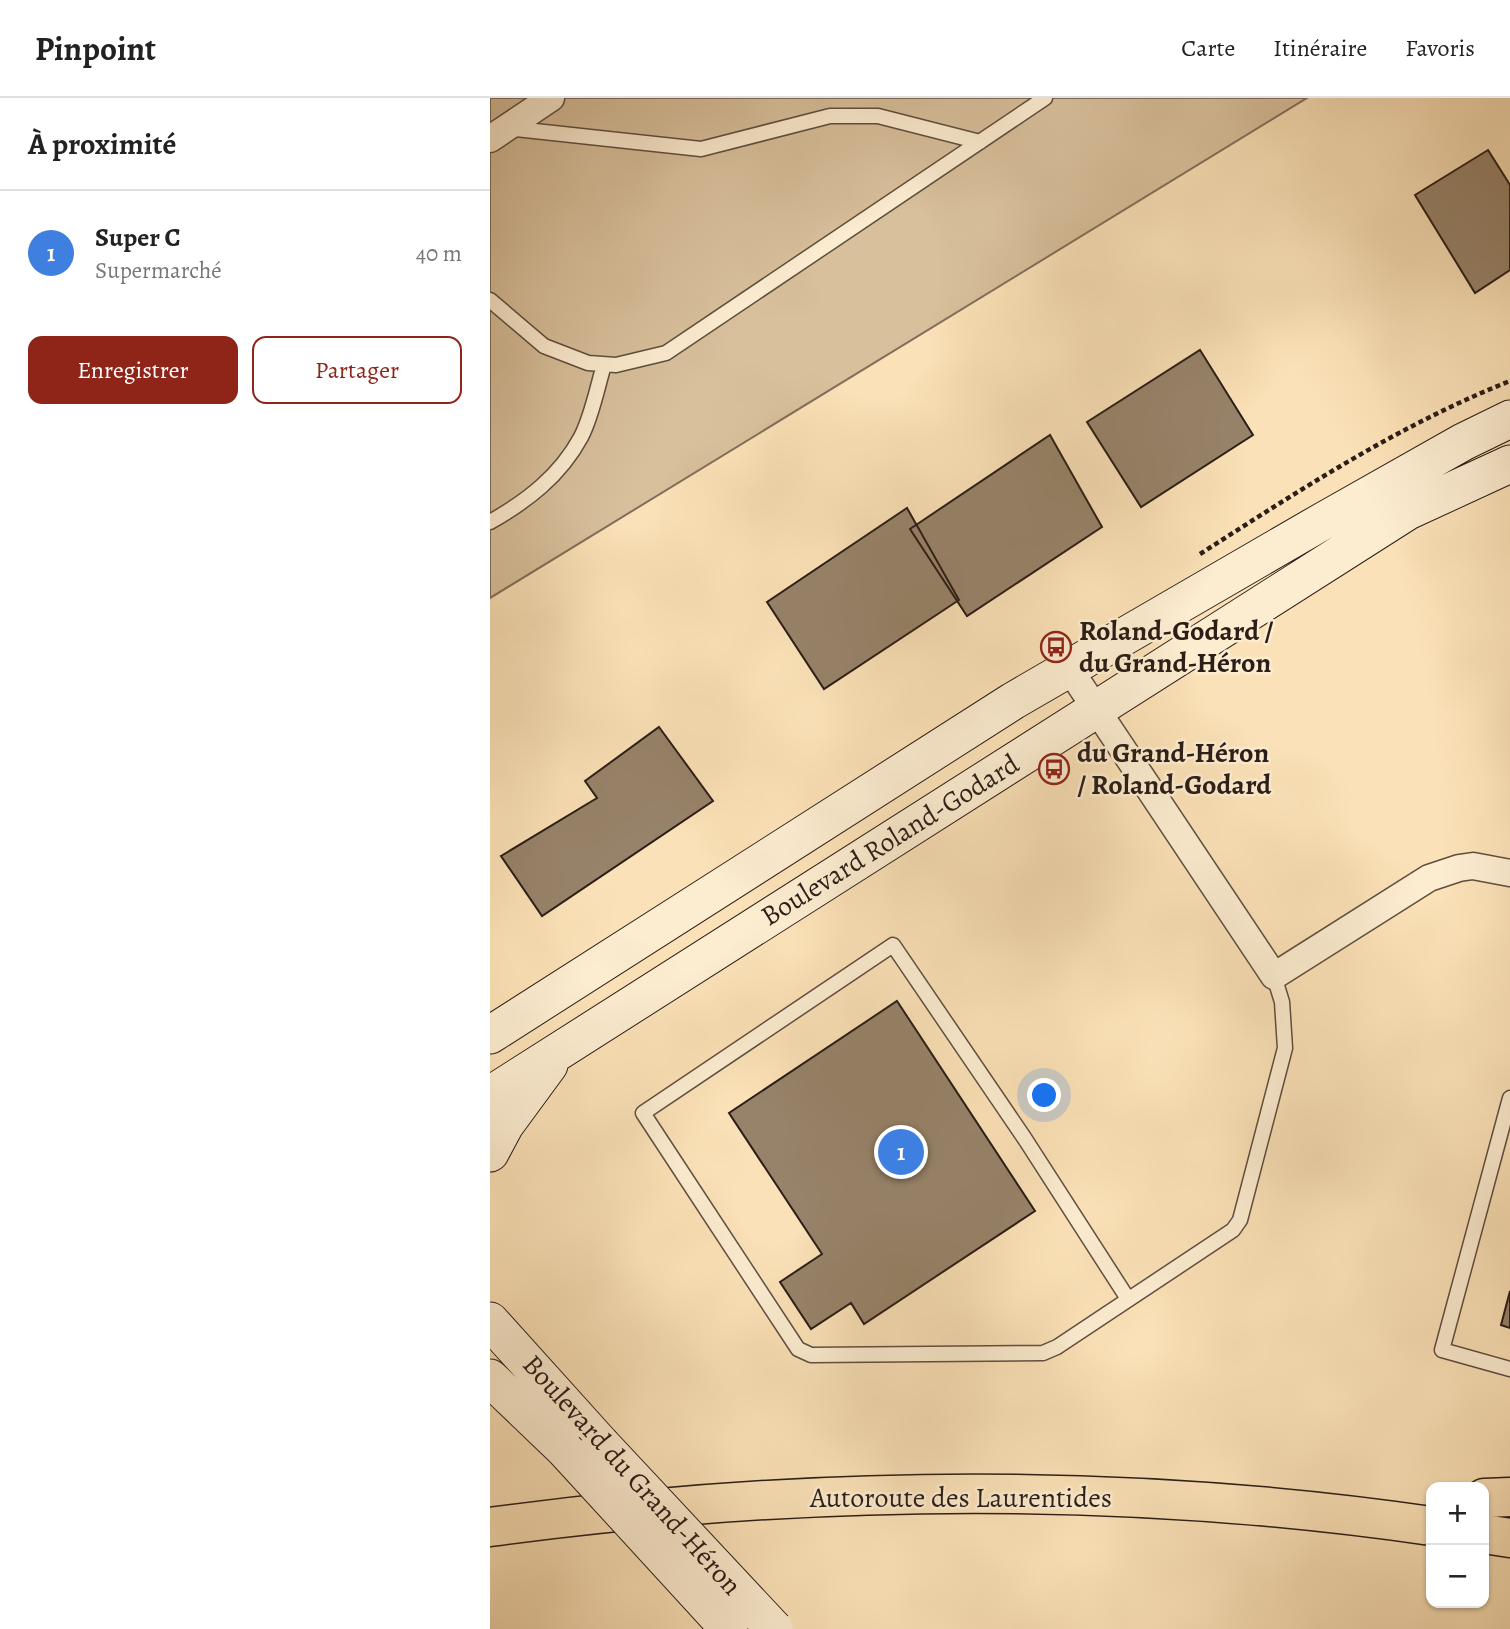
<!DOCTYPE html>
<html lang="fr">
<meta charset="utf-8">
<style>
:root{--surface:#fff;--page:#f2f2f2;--text:#222;--muted:#767676;--line:#e0e0e0;--accent:#8f2418}
body{margin:0;font-family:Alegreya,serif;background:var(--page);color:var(--text)}
.controls{position:absolute;right:21px;bottom:21px;display:grid;overflow:hidden;border-radius:14px;box-shadow:0 2px 5px #0004}
.controls button{width:63px;height:63px;display:grid;place-items:center;padding:0;border:0;border-bottom:2px solid var(--line);background:var(--surface);color:var(--text);font:35px sans-serif}
.you{position:absolute;left:555px;top:998px;width:24px;height:24px;margin:-18px;border:5px solid #fff;border-radius:50%;background:#1a73e8;box-shadow:0 0 0 10px #1a73e833}
.badge{display:grid;place-items:center;width:46px;height:46px;border-radius:50%;background:var(--accent);color:#fff;font-size:23px;font-weight:700}
.pin{position:absolute;translate:-50% -50%;border:4px solid #fff;box-shadow:0 2px 7px #0006}
.list{margin:0;padding:0;list-style:none}
h2{display:flex;justify-content:space-between;align-items:center;height:91px;margin:0;padding:0 28px;font-size:30px}
h2 small{font-size:23px;font-weight:400;color:var(--muted)}
.list li{display:grid;grid-template-columns:46px 1fr auto;gap:21px;align-items:center;box-sizing:border-box;height:126px;padding:0 28px;border-top:2px solid var(--line)}
.list b{display:block;font-size:26px;white-space:nowrap}
.list p{margin:0;font-size:23px;white-space:nowrap;color:var(--muted)}
.list em{font-size:23px;font-style:normal;color:var(--muted)}
.actions{display:flex;gap:14px;padding:21px 28px}
.actions a{flex:1;padding:16px 0;border:2px solid var(--accent);border-radius:14px;text-align:center;font-size:24px;color:var(--accent)}
.actions .main{background:var(--accent);color:#fff}
.map{position:relative;flex:none;width:1020px;height:1531px;overflow:hidden}
header{display:flex;align-items:center;gap:42px;box-sizing:border-box;height:98px;padding:0 35px;background:var(--surface);border-bottom:2px solid var(--line)}
header strong{font-size:33px}
nav{display:flex;gap:38px;margin-inline-start:auto;font-size:24px}
main{display:flex}
aside{flex:1;background:var(--surface)}
.map>svg:first-child{display:block}
.green{fill:#d8c09c;stroke:#826e5a;stroke-width:2}
.building{fill:#97836a;stroke:#2b1d17;stroke-width:2}
.lines{fill:none;stroke-linecap:round;stroke-linejoin:round}
.lane-casing{stroke:#5f4e3f;stroke-width:17}
.street-casing{stroke:#5f4e3f;stroke-width:29}
.secondary-casing{stroke:#2b1d17;stroke-width:39}
.highway-casing{stroke:#2b1d17;stroke-width:41}
.path{stroke:#2b1d17;stroke-width:4.5;stroke-dasharray:5 3.5;stroke-linecap:butt}
.lane{stroke:#fcecd0;stroke-width:14}
.street{stroke:#fcecd0;stroke-width:26}
.secondary{stroke:#fcecd0;stroke-width:37}
.highway{stroke:#fbe1b7;stroke-width:38}
.secondary-bridge-casing{stroke:#2b1d17;stroke-width:39;stroke-linecap:butt}
.secondary-bridge{stroke:#fcecd0;stroke-width:37}
.labels{text-anchor:middle;dominant-baseline:central;stroke-width:5;stroke-linejoin:round;paint-order:stroke}
.poi-label{font-size:28px;font-weight:bold;fill:#2b1d17;stroke:#fcecd0;text-anchor:start}
.street-label{font-size:28px;fill:#2b1d17;stroke:#fcecd0}
</style>
<header>
<strong>Pinpoint</strong>
<nav><a>Carte</a><a>Itinéraire</a><a>Favoris</a></nav>
</header>
<main>
<aside>
<h2>À proximité<small></small></h2>
<ul class="list">
<li><span class="badge" style="background:#3f7fe0">1</span><div><b>Super C</b><p>Supermarché</p></div><em>40 m</em></li>
</ul>
<div class="actions"><a class="main">Enregistrer</a><a>Partager</a></div>
</aside>
<div class="map">
<svg width="1020" height="1531" viewBox="0 0 1020 1531">
<rect width="100%" height="100%" fill="#fbe1b7"/>
<filter id="stains"><feTurbulence type="fractalNoise" baseFrequency=".00286" numOctaves="4"/><feColorMatrix values="0 0 0 0 .2 0 0 0 0 .09 0 0 0 0 .02 0 0 0 .5 -.17"/></filter>
<radialGradient id="worn" r=".72"><stop offset=".6" stop-color="#630" stop-opacity="0"/><stop offset="1" stop-color="#630" stop-opacity=".3"/></radialGradient>
<!-- green -->
<path class="green" d="M0,0H817L0,500Z"/>
<!-- building -->
<path class="building" d="M998,52L1020,87V172L985,195L925,97Z
M710,252L763,337L651,409L597,324Z
M560,337L612,429L477,518L420,431Z
M417,410L469,502L334,591L277,504Z
M169,629L223,703L52,818L11,758L107,700L95,683Z
M407,903L545,1113L374,1226L361,1205L321,1231L290,1184L332,1156L239,1015Z
M1020,1193V1230L1011,1227Z"/>
<g class="lines">
<!-- lane casing -->
<g class="lane-casing">
<path id="lane" d="M17,30L211,51L340,18H388L490,44
M0,202L54,248L98,265L126,267L176,255L555,0
M0,424C37,403 70,378 91,339C102,318 107,290 114,267
M1020,1000L952,1252L1020,1271
M638,1201L535,1041L403,847L153,1015L308,1251L321,1257L553,1255L567,1249L743,1132L750,1122L795,950L792,904L784,878"/>
</g>
<!-- street casing -->
<g class="street-casing">
<path id="street" d="M0,41L61,0
M580,572L784,878L939,780L969,770L983,768L1020,775"/>
</g>
<!-- secondary casing -->
<g class="secondary-casing">
<path id="secondary" d="M0,937L523,603L835,422L973,344L1020,321
M0,997L918,413L1020,366
M0,1055L15,1027L59,967
M0,1223L110,1345
M0,1280L75,1352"/>
</g>
<!-- highway casing -->
<g class="highway-casing">
<path id="highway" d="M994,1400L1020,1399
M0,1429C311,1387 630,1383 941,1428
M994,1436L1020,1440"/>
</g>
<!-- path -->
<path class="path" d="M710,456C810,392 909,327 1020,283"/>
<!-- lane -->
<use href="#lane" class="lane"/>
<!-- street -->
<use href="#street" class="street"/>
<!-- secondary -->
<use href="#secondary" class="secondary"/>
<!-- highway -->
<use href="#highway" class="highway"/>
<!-- secondary-bridge casing -->
<g class="secondary-bridge-casing">
<path id="secondary-bridge" d="M110,1345L284,1531
M75,1352L239,1531"/>
</g>
<!-- secondary-bridge -->
<use href="#secondary-bridge" class="secondary-bridge"/>
</g>
<!-- icons -->
<defs>
<g id="bus-ring" transform="scale(1.575)"><circle r="9.5" fill="#fcecd0" stroke="#8f2418" stroke-width="1.5"/><path d="M-5-6H5V4H4V6H2V4H-2V6H-4V4H-5ZM-3.5-4V0h7V-4ZM-3.5 1.2v1.5H-2V1.2ZM2 1.2v1.5H3.5V1.2Z" fill="#8f2418"/></g>
</defs>
<g fill-rule="evenodd">
<use href="#bus-ring" x="566" y="549"/>
<use href="#bus-ring" x="564" y="671"/>
</g>
<g class="labels">
<!-- poi labels -->
<g class="poi-label">
<text x="589" y="533">Roland-Godard /<tspan x="589" dy="32">du Grand-Héron</tspan></text>
<text x="587" y="655">du Grand-Héron<tspan x="587" dy="32">/ Roland-Godard</tspan></text>
</g>
<!-- street labels -->
<g class="street-label">
<text transform="translate(400 742) rotate(-32)">Boulevard Roland-Godard</text>
<text transform="translate(142 1377) rotate(48)">Boulevard du Grand-Héron</text>
<text x="471" y="1400">Autoroute des Laurentides</text>
</g>
</g>
<rect width="100%" height="100%" filter="url(#stains)"/>
<rect width="100%" height="100%" fill="url(#worn)"/>
</svg>
<div class="controls">
<button>+</button>
<button>−</button>
</div>
<div class="you"></div>
<div class="pin badge" style="left:411px;top:1054px;background:#3f7fe0">1</div>
</div>
</main>
